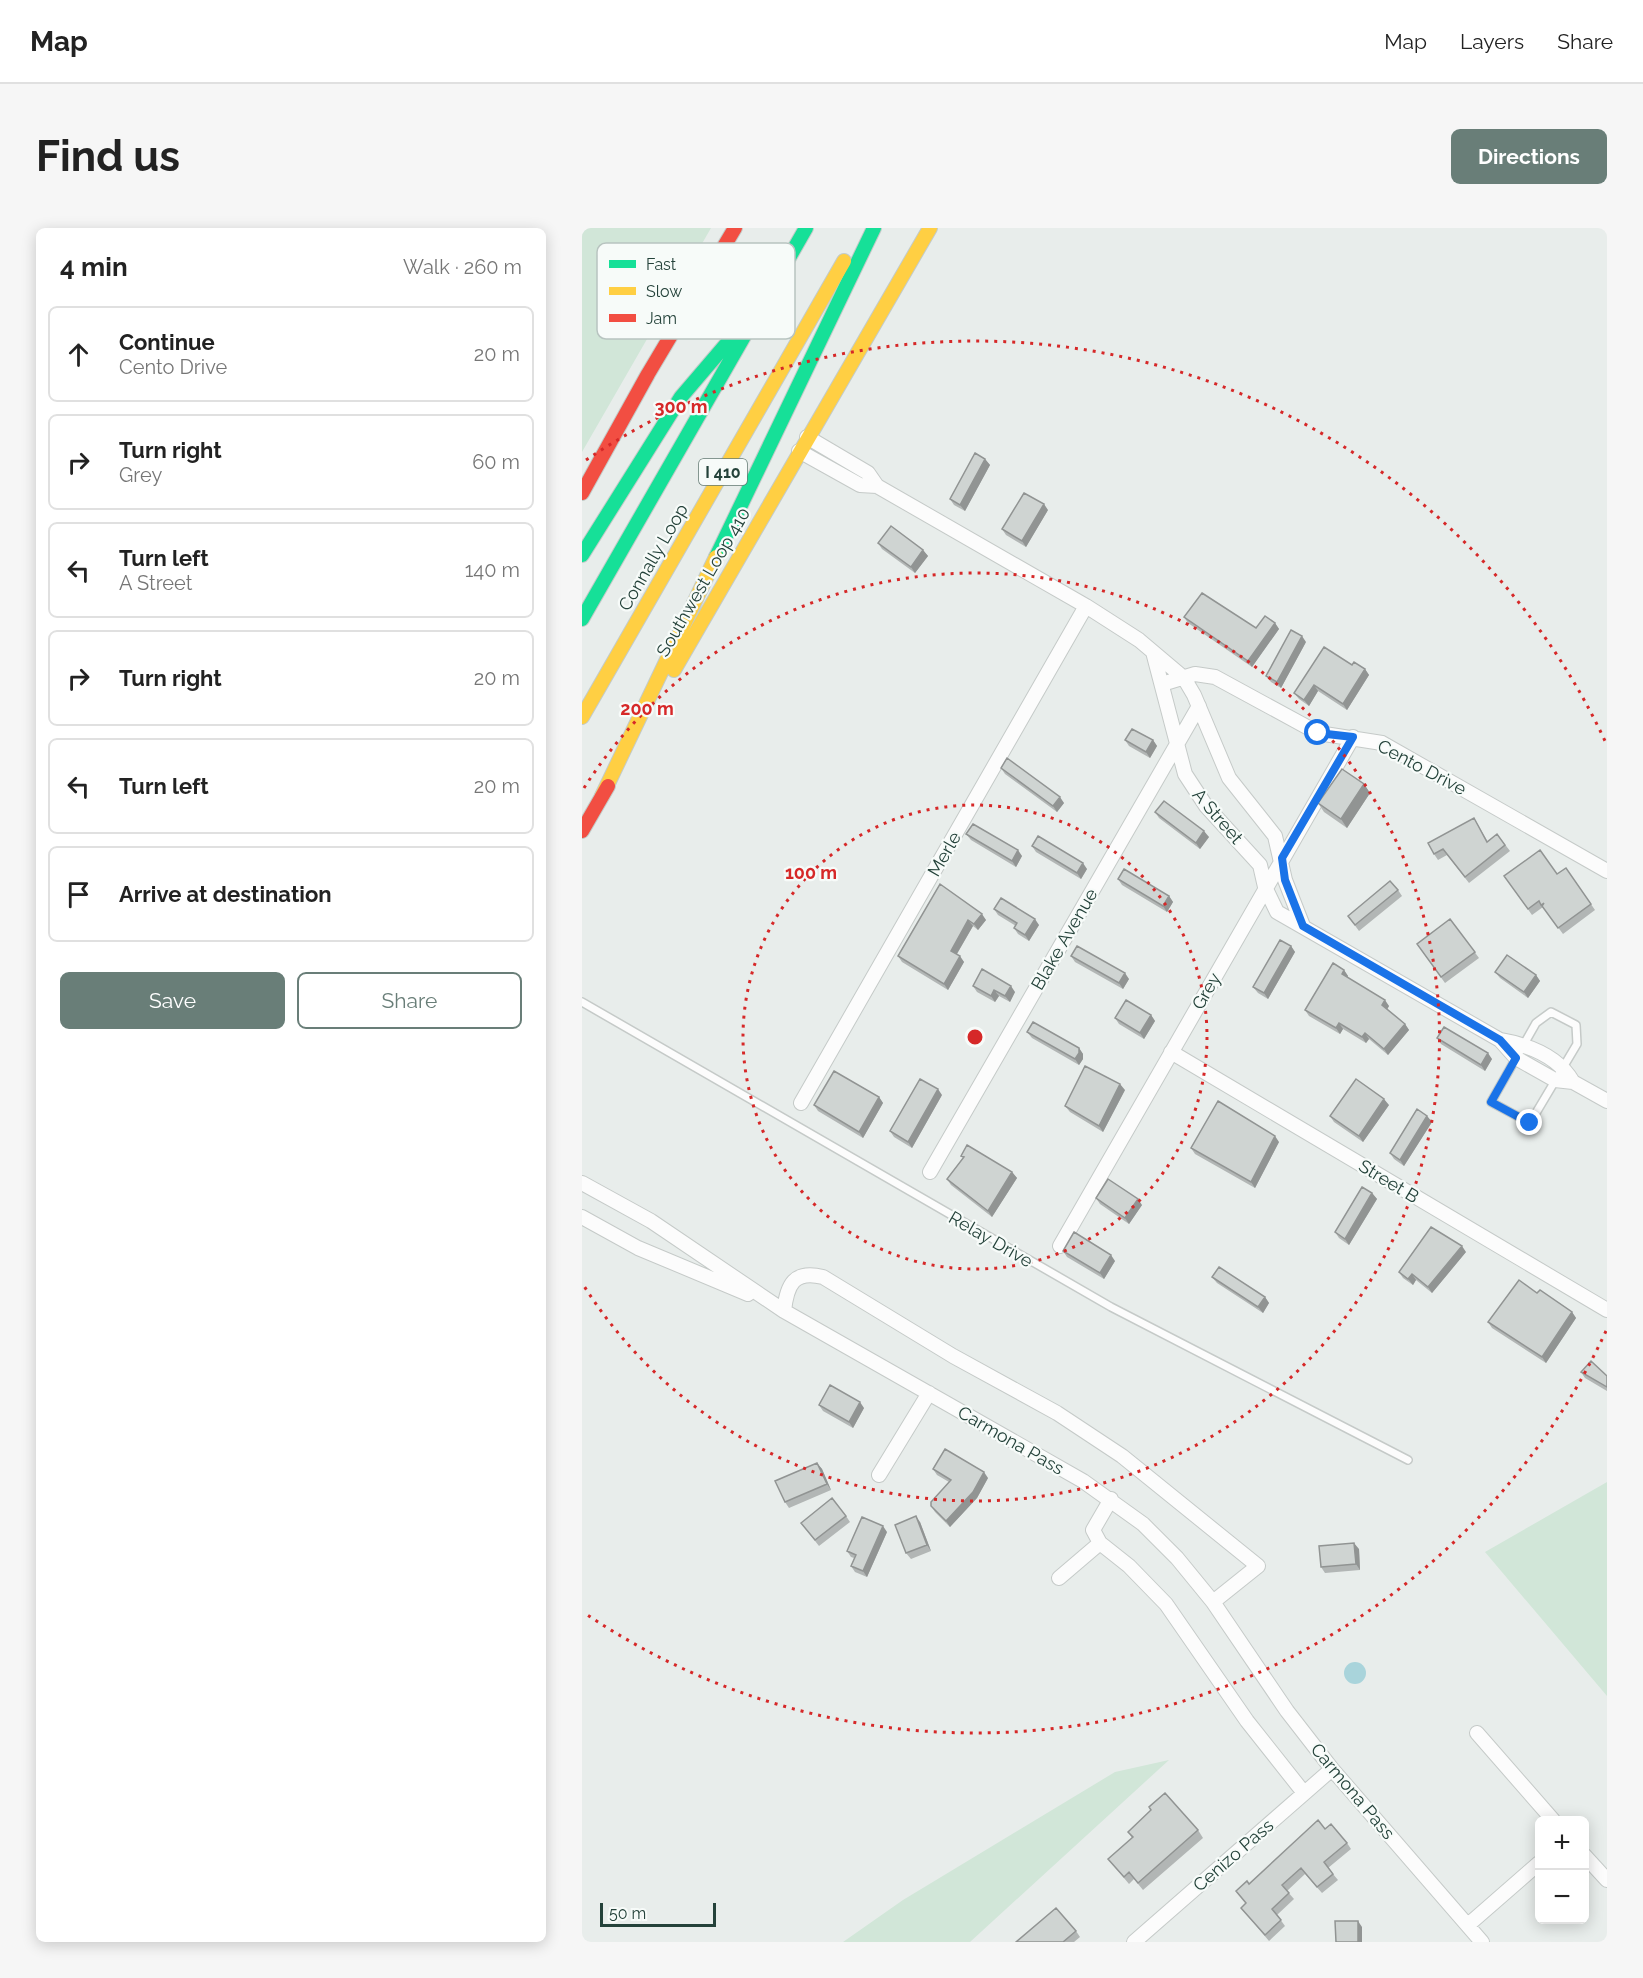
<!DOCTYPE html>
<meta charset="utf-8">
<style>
:root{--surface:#fff;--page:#f6f6f6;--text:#222;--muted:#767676;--line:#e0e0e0;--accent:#697e78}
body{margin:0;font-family:Raleway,sans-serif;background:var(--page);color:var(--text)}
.controls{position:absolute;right:18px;bottom:18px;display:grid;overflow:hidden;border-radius:9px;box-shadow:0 3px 15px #0003}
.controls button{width:54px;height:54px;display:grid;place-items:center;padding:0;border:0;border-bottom:2px solid var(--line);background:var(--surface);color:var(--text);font:30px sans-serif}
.scale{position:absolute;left:18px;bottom:15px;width:116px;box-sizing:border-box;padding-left:6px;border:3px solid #24423a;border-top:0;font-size:16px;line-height:21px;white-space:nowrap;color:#24423a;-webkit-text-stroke:4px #f7fbf9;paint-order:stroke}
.stop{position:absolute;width:18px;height:18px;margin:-14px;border:4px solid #1a73e8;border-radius:50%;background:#fff}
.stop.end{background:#1a73e8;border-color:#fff;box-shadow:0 2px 6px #0008}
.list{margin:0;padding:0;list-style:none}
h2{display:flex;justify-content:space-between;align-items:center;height:78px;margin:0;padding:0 24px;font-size:26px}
h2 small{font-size:20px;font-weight:400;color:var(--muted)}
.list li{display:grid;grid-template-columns:39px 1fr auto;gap:18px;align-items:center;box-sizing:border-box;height:96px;margin:0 12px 12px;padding:0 12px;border:2px solid var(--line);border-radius:9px}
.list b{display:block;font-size:22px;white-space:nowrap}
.list p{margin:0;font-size:20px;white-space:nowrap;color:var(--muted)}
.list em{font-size:20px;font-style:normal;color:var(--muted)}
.actions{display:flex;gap:12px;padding:18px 24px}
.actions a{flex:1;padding:14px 0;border:2px solid var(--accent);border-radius:9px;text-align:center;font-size:21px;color:var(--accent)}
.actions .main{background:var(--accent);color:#fff}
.icon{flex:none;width:33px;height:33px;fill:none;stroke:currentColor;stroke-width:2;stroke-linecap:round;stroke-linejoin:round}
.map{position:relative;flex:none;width:1025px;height:1714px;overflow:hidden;border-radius:9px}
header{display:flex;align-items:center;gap:36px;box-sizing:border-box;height:84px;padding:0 30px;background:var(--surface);border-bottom:2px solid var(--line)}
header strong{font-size:28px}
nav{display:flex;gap:33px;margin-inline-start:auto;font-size:21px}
.intro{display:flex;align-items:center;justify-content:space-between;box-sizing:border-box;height:144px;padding:0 36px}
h1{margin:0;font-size:42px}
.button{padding:15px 27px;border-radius:9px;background:var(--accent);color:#fff;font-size:21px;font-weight:700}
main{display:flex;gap:36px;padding:0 36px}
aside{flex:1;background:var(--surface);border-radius:9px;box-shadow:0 3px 15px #0003}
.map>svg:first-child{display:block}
.green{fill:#d1e6d8}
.water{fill:#a9d4db}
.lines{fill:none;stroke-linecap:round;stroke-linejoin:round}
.lane-casing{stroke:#c5cac8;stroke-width:10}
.street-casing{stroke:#c5cac8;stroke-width:16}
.fast-casing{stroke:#c3cbc8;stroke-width:16}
.slow-casing{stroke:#c3cbc8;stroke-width:16}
.jam-casing{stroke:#c3cbc8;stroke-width:16}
.lane{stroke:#fcfcfc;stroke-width:7}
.street{stroke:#fcfcfc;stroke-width:14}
.fast{stroke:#16e098;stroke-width:14}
.slow{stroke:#ffcf43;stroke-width:14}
.jam{stroke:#f24e42;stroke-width:14}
.wall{fill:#b2b6b5}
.shaded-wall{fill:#919493}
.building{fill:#cfd4d2;stroke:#919493;stroke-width:1.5}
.route{stroke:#1a73e8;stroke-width:8}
.ring{fill:none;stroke:#d62828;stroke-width:3;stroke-dasharray:3 6}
.labels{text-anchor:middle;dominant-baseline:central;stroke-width:4.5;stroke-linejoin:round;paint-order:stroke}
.shield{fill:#f7fbf9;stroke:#637a73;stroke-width:1.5}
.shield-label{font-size:16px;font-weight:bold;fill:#24423a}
.street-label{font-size:18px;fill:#24423a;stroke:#f7fbf9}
.key{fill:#f7fbf9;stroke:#b8c4c0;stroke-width:1.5}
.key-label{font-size:16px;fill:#24423a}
.centre{fill:#d62828;stroke:#f7fbf9;stroke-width:3}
.ring-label{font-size:18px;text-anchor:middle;font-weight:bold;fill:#d62828;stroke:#f7fbf9;stroke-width:4.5;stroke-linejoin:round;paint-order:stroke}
</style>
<header>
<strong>Map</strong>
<nav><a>Map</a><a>Layers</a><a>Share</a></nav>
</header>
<div class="intro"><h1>Find us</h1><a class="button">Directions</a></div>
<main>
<aside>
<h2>4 min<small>Walk · 260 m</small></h2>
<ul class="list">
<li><svg class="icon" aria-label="ahead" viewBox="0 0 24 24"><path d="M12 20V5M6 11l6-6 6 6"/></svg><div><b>Continue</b><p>Cento Drive</p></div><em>20 m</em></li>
<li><svg class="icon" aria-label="right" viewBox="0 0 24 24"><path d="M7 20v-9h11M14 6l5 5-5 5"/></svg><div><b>Turn right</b><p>Grey</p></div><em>60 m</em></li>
<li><svg class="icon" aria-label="left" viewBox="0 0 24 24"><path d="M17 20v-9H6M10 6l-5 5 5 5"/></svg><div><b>Turn left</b><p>A Street</p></div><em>140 m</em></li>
<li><svg class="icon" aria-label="right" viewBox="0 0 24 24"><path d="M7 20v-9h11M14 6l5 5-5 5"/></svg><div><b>Turn right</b></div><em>20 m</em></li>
<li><svg class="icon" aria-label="left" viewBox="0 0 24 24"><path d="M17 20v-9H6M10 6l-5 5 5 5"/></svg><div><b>Turn left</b></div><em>20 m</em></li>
<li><svg class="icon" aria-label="arrive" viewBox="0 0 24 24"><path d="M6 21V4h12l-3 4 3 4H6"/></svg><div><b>Arrive at destination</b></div></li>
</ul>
<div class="actions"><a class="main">Save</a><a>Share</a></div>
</aside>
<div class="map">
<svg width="1025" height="1714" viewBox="0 0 1025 1714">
<rect width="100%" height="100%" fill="#e8edeb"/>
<!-- green -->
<path class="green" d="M0,0H129L0,224Z
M1025,1254V1468L903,1324Z
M587,1532L388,1714H261L321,1672L533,1544Z"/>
<!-- water -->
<path class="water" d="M762 1445a11 11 0 1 1 22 0a11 11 0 1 1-22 0Z"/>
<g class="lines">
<!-- lane casing -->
<g class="lane-casing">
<path id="lane" d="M0,774L529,1079L826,1232
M969,784L994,797L995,816L948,895L909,874L954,795Z"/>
</g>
<!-- street casing -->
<g class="street-casing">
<path id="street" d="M225,209L286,245L295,258
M217,223L278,257L295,258L504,378L557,412L602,450L612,467L647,550L693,608L703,652L721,698
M571,424L603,546L624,578L678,637L683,659L695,684L918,812L934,830L973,852L991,854L1025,873
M580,456L613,446L633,449L736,505L800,515L1025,643
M918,812C947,817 976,828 991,854
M589,824L1025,1082
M219,875L504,378
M348,944L617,478
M0,955L69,993L202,1083L501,1253L561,1296L595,1330L631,1374L705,1483L750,1541L900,1714
M0,989L56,1020L166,1066
M478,1018L771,509
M202,1083C205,1056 212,1042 241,1049L371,1128L475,1185L540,1228L676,1338L631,1374
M297,1247L347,1165
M529,1271L511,1302L518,1315L547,1338L584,1376L665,1493L722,1565
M477,1350L518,1315
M895,1505L971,1592
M1002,1627L1025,1652
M886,1697L957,1635
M552,1714L750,1541"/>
</g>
<!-- fast casing -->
<g class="fast-casing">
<path id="fast" d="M0,327L99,169L146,114
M134,329L292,0
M0,391L224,0"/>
</g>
<!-- slow casing -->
<g class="slow-casing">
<path id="slow" d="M92,442L348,0
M0,489L262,33
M20,568L134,329"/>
</g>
<!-- jam casing -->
<g class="jam-casing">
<path id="jam" d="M0,265L66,146L153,0
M0,603L26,558"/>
</g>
<!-- lane -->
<use href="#lane" class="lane"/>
<!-- street -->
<use href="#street" class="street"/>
<!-- fast -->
<use href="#fast" class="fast"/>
<!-- slow -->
<use href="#slow" class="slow"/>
<!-- jam -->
<use href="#jam" class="jam"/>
</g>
<!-- wall -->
<path class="wall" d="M403,231L408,237L383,283L372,277L368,271Z
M466,282L444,319L424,307L420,301Z
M296,315L341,322L346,328L333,345L300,321Z
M602,389L674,400L693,395L697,401L670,439L606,395Z
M724,414L699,460L689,454L684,448Z
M770,437L783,441L787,447L765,482L736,463L727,478L717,471L712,465Z
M543,512H571L575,518L568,530L547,518Z
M419,540L482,575L475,584L423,546Z
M782,556L788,565L765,600L742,584L736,575Z
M573,584L627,609L618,621L577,590Z
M892,590L906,614L915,606L928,623L887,655L865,627L856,632L852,626Z
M384,606L440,628L434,639L389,612Z
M450,618L505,641L499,651L454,624Z
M984,640L1013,682L981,706L961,679L950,687L922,648L975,646Z
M536,651L587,668L591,674L585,684L540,657Z
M358,656L404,692L396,702L391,698L375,726L382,734L366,762L320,734L316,728Z
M816,662L820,668L777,703L766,688Z
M412,681L457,697L447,713L436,706L432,700L434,698L416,687Z
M868,691L897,730L863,755L835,716Z
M709,718L713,724L686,771L676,765L671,759Z
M489,728L547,751L541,761L493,734Z
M762,742L766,748L765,749L807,778L805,782L823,796L827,802L806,827L787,811L784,815L761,801L758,806L727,788L723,782Z
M913,744L954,747L958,753L946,770L918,750Z
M391,758L433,764L428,774L417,768L413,774L395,764Z
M569,787L573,793L562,811L537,796L533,790Z
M445,804L497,820L501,826V831L497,837L450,810Z
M855,810L910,831L903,843L859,816Z
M543,862L521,904L488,884L483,878Z
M360,867L330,920L312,909L308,903Z
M297,869L301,875L281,910L236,883L232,877Z
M807,877L781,914L752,894L748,888Z
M845,888L850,894L822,938L812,931L808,925Z
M697,914L673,960L613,926L609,920Z
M379,928L430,944L435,950L410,989L369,957L365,951L381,930Z
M790,965L795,971L767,1017L757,1010L753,1004Z
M514,970L560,977L547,996L518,976Z
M481,1023L533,1033L522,1051L485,1029Z
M884,1024L850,1065L834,1052L831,1057L821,1050L817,1044Z
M630,1049L683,1069L687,1075L681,1085L635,1055Z
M955,1065L990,1084L994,1090L964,1135L910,1100L906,1094Z
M999,1144L1025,1148V1163L1003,1150Z
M237,1177L282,1180L271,1200L241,1183Z
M235,1235L240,1241L249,1262L207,1280L203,1274Z
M351,1241L406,1250L395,1270L368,1299L353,1284L349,1278L367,1254L355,1247Z
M264,1288L268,1294L237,1318L219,1295Z
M338,1294L349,1323L329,1331L324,1325Z
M305,1304L285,1349L273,1344L269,1338L272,1330L269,1329L265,1323Z
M777,1321L778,1342L743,1345L739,1339Z
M743,1601L765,1615L769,1621L746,1640L756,1652L740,1665L723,1646L705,1663L712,1671L695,1687L703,1698L687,1713L659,1680L664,1675L654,1663L667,1656Z
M616,1602L621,1610L561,1662L552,1651L547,1656L526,1631L550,1610L546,1604Z
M494,1703L498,1709L492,1714H434Z"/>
<!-- shaded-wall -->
<path class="shaded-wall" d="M403,231L408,237L383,283L378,277Z
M462,276L466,282L444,319L440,313Z
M341,322L346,328L333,345L329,339Z
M693,395L697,401L670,439L666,433Z
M720,408L724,414L699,460L695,454Z
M783,441L787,447L765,482L761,476Z
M732,457L736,463L727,478L722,472Z
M571,512L575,518L568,530L564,524Z
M782,556L788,565L765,600L759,591Z
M478,569L482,575L475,584L471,578Z
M622,603L627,609L618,621L614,615Z
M436,622L440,628L434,639L430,633Z
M501,635L505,641L499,651L495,645Z
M587,668L591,674L585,684L581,678Z
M400,686L404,692L396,702L392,696Z
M453,691L457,697L447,713L443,707Z
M386,692L391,698L373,729L369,723Z
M709,718L713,724L686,771L682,765Z
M378,728L382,734L366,762L362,756Z
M762,742L766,748L764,752L760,746Z
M543,745L547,751L541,761L537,755Z
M954,747L958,753L946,770L942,764Z
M429,758L433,764L428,774L423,768Z
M412,762L417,768L413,774L409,768Z
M803,772L807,778L804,783L800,777Z
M569,787L573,793L562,811L558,805Z
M757,795L761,801L758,806L754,800Z
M823,796L827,802L806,827L802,821Z
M783,805L787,811L784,815L780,809Z
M497,820L501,826V831L497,837L493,831Z
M906,825L910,831L903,843L899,837Z
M538,856L543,862L521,904L517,898Z
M356,861L360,867L330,920L326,914Z
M297,869L301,875L281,910L277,904Z
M802,871L807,877L781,914L777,908Z
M845,888L850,894L822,938L818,932Z
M693,908L697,914L673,960L669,954Z
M430,944L435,950L410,989L406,983Z
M790,965L795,971L767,1017L763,1011Z
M556,971L560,977L547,996L543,990Z
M880,1018L884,1024L850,1065L846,1059Z
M529,1027L533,1033L522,1051L518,1045Z
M830,1046L834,1052L831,1057L826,1051Z
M683,1069L687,1075L681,1085L676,1079Z
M990,1084L994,1090L964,1135L960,1129Z
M278,1174L282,1180L271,1200L267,1194Z
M235,1235L240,1241L249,1262L245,1256Z
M402,1244L406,1250L395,1270L368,1299L364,1293Z
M334,1288L338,1294L349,1323L345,1317Z
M301,1298L305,1304L285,1349L281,1343Z
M772,1315L777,1321L778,1342L774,1336Z
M776,1693L780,1699V1714H776Z"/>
<!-- building -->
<path class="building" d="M393,225L403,231L378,277L368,271Z
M442,265L462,276L440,313L420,301Z
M309,298L341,322L329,339L296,315Z
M620,365L674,400L683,388L693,395L666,433L602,389Z
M709,402L720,408L695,454L684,448Z
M742,419L770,437L772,434L783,441L761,476L732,457L722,472L712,465Z
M550,501L571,512L564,524L543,512Z
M425,530L478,569L471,578L419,540Z
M760,541L782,556L759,591L736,575Z
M582,573L622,603L614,615L573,584Z
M892,590L905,614L915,606L923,617L883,649L861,621L852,626L846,615Z
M391,596L436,622L430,633L384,606Z
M456,608L501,635L495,645L450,618Z
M958,622L975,646L984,640L1009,676L976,700L960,678L962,675L959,677L957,673L946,681L922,648Z
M542,641L587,668L581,678L536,651Z
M808,653L816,662L773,697L766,688Z
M358,656L400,686L392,696L386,692L369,723L378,728L362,756L316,728Z
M419,670L453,691L443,707L432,700L435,695L412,681Z
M868,691L893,724L859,749L835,716Z
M698,712L709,718L682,765L671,759Z
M495,718L543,745L537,755L489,728Z
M925,727L954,747L942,764L913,744Z
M751,735L762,742L760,746L803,772L800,777L823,796L802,821L783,805L780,809L757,795L754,800L723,782Z
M400,741L429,758L423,768L412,762L409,768L391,758Z
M544,772L569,787L558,805L533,790Z
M451,794L497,820V825L493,831L445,804Z
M862,799L906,825L899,837L855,810Z
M503,838L538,856L517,898L483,878Z
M252,843L297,869L277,904L232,877Z
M338,851L356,861L326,914L308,903Z
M774,851L802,871L777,908L748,888Z
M636,873L693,908L669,954L609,920Z
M835,881L845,888L818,932L808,925Z
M385,917L430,944L406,983L365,951L382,929L379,928Z
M526,951L556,971L543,990L514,970Z
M780,959L790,965L763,1011L753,1004Z
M849,999L880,1018L846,1059L830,1046L826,1051L817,1044Z
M492,1004L529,1027L518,1045L481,1023Z
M637,1039L683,1069L676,1079L630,1049Z
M937,1052L955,1065L958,1062L990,1084L960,1129L906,1094Z
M1009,1133L1025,1148V1159L999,1144Z
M248,1157L278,1174L267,1194L237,1177Z
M363,1221L402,1244L391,1264L364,1293L349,1278V1274L369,1252L351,1241Z
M235,1235L245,1256L203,1274L193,1253Z
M250,1270L264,1288L233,1312L219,1295Z
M334,1288L345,1317L324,1325L313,1297Z
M280,1289L301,1298L281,1343L269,1338L274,1327L265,1323Z
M772,1315L774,1336L739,1339L737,1318Z
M583,1565L616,1602L556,1655L547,1644L542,1649L526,1631L551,1609L546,1604L569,1582L567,1579Z
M736,1592L743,1601L749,1596L765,1615L742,1634L751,1646L735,1659L719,1640L700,1657L707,1665L690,1681L699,1692L683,1707L659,1680L664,1675L654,1663L665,1653L667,1656Z
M474,1680L494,1703L481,1714H434Z
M753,1693H776V1714H754Z"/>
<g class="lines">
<!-- route -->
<path class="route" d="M736,505L771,509L700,630L703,652L721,698L918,812L934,830L909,874L948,895"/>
</g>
<!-- distance rings -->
<g class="ring">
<circle cx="393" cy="809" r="232"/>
<path d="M2 560A464 464 0 1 1 2 1058"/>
<path d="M1024 1103A696 696 0 0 1 4 1386M4 232A696 696 0 0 1 1024 515"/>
</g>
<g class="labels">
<!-- shield labels -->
<rect class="shield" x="117" y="231" width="48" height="26" rx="4.5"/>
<g class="shield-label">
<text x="141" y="244">I 410</text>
</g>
<!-- street labels -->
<g class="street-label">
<text transform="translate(71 329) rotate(-60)">Connally Loop</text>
<text transform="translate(121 354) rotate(-60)">Southwest Loop 410</text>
<text transform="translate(840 539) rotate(28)">Cento Drive</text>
<text transform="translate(636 588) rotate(49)">A Street</text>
<text transform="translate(362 626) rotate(-60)">Merle</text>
<text transform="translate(482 711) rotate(-60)">Blake Avenue</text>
<text transform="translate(624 763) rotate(-60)">Grey</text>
<text transform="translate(807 953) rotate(31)">Street B</text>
<text transform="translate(409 1011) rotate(30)">Relay Drive</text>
<text transform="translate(429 1212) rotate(30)">Carmona Pass</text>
<text transform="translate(771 1563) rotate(50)">Carmona Pass</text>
<text transform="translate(651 1627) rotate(-41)">Cenizo Pass</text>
</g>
</g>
<!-- legend -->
<rect x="15" y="15" width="198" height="96" rx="9" class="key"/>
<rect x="27" y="32" width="27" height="8" fill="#16e098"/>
<rect x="27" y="59" width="27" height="8" fill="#ffcf43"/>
<rect x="27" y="86" width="27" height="8" fill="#f24e42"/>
<g class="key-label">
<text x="64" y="42">Fast</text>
<text x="64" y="69">Slow</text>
<text x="64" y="96">Jam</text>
</g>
<circle cx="393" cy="809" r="9" class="centre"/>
<g class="ring-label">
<text x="99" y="185">300 m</text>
<text x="65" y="487">200 m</text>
<text x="229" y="651">100 m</text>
</g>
</svg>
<div class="controls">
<button>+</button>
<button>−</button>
</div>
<div class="scale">50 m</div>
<div class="stop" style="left:736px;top:505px"></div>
<div class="stop end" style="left:948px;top:895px"></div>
</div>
</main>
